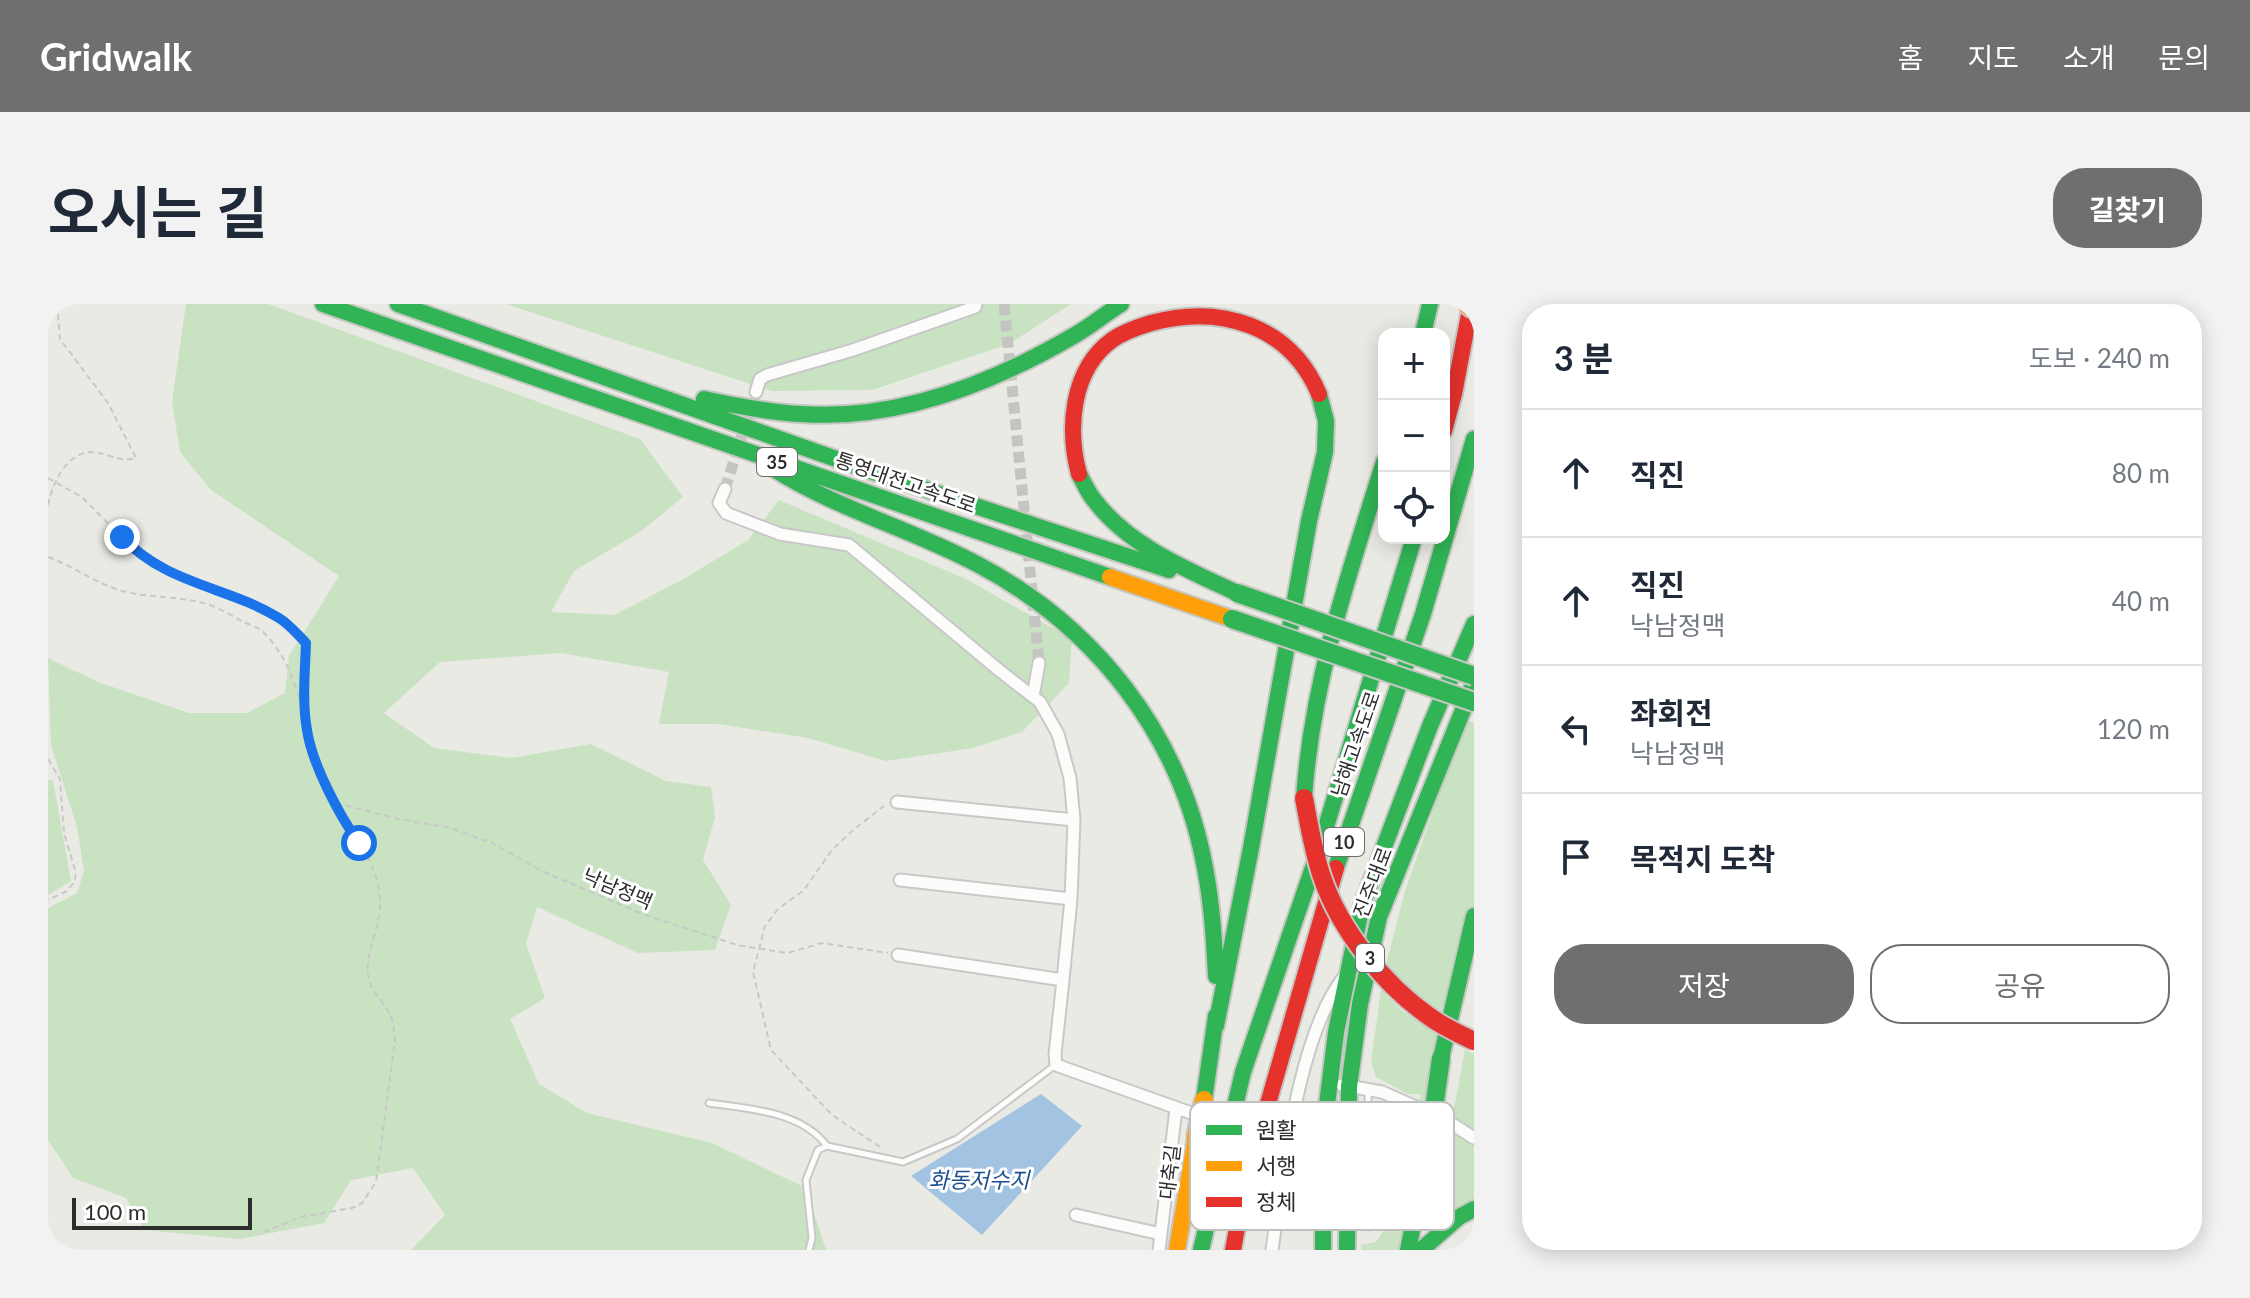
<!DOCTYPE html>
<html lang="ko">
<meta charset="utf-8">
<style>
:root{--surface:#fff;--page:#f2f2f3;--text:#1f2937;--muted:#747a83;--line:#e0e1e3;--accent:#6f6f6d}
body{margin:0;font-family:Lato,"Noto Sans KR",sans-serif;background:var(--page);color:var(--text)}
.controls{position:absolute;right:24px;top:24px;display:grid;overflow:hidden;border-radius:16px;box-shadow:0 4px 20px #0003}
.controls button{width:72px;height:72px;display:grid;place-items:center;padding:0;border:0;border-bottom:2px solid var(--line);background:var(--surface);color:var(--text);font:40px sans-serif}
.scale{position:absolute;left:24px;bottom:20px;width:180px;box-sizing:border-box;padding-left:8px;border:4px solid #2d2d2d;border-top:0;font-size:22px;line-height:28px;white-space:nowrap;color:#2d2d2d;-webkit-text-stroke:6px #fff;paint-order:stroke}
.stop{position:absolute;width:24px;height:24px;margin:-18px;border:6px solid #1a73e8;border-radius:50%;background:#fff}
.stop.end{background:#1a73e8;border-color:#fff;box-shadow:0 2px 8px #0008}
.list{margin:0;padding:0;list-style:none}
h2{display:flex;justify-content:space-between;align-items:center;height:104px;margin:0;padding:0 32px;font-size:34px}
h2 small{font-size:26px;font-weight:400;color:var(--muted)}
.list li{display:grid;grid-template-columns:52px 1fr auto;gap:24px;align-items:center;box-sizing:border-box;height:128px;padding:0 32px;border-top:2px solid var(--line)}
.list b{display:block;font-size:30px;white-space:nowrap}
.list p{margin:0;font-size:26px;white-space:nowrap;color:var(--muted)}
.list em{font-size:26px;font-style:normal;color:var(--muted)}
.actions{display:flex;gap:16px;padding:24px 32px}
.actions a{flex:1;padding:18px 0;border:2px solid var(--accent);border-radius:32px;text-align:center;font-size:28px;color:var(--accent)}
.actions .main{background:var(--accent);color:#fff}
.icon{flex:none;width:44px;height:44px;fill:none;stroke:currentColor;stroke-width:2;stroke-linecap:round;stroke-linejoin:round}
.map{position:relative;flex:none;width:1426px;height:946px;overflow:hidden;border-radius:32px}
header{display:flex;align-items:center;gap:48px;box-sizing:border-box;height:112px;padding:0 40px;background:var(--accent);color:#fff}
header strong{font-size:38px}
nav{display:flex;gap:44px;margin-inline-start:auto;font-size:28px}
.intro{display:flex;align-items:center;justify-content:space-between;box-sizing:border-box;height:192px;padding:0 48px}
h1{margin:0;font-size:56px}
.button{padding:20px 36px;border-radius:32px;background:var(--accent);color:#fff;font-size:28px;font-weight:700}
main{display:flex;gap:48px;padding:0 48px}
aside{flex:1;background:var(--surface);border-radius:32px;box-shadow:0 4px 20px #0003}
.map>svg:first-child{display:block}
.green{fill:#c8e2c2}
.water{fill:#a2c3e2}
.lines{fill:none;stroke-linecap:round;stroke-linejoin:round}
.street-tunnel{stroke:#c4c4c0;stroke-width:11;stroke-dasharray:11 5.5;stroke-linecap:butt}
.lane-casing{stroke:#c9c8c8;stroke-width:9}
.street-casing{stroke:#c9c8c8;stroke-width:15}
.fast-casing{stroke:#c6c6c3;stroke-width:20}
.slow-casing{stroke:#c6c6c3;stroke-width:20}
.jam-casing{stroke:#c6c6c3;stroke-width:20}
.path{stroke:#c8c8c8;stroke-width:2;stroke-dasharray:6 4;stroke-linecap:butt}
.lane{stroke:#fcfcfb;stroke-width:5}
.street{stroke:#fcfcfb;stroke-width:11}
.fast{stroke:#30b455;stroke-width:16}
.slow{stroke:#ff9f0a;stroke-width:16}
.jam{stroke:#e5322d;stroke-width:16}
.fast-bridge-casing{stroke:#c6c6c3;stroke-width:22;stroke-linecap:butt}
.slow-bridge-casing{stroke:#c6c6c3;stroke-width:22;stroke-linecap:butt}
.jam-bridge-casing{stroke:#c6c6c3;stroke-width:22;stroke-linecap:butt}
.fast-bridge{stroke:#30b455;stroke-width:18}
.slow-bridge{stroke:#ff9f0a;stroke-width:18}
.jam-bridge{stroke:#e5322d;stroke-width:18}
.wall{fill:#b5b5b2}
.shaded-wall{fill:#949491}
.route{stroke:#1a73e8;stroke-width:10}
.labels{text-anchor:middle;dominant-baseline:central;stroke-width:6;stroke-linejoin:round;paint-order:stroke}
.shield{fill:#fff;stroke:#6c6c6c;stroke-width:2}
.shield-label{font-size:18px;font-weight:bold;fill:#2d2d2d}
.street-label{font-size:20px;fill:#2d2d2d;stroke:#fff}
.water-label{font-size:22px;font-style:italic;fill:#1e4f90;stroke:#fff}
.key{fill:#fff;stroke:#c0c0c0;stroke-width:2}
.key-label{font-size:22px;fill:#2d2d2d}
</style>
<header>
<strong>Gridwalk</strong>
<nav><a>홈</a><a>지도</a><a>소개</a><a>문의</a></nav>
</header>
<div class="intro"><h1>오시는 길</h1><a class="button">길찾기</a></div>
<main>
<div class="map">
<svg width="1426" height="946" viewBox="0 0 1426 946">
<rect width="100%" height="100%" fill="#eaeae5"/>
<!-- green -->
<path class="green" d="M138,0H220L592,135L635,193L592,228L526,267L503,308L566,311L632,277L700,236L731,196L918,275L1024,335L1021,379L974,428L925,444L838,457L760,434L670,420H611L621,368L513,349L392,358L336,409L386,444L463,454L543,440L618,477L663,483L667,513L655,556L683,601L667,646L590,649L489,603L478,640L497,694L462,715L491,780L539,809L664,839L758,884L778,946H363L397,911L365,864L303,876L276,919L192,935L96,926L78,894L25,874L0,836V604L29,589L36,567L29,523L3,441L0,354L50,378L141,409H199L237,389L241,352L291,272L163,186L132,148L124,98Z
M458,0H1023L961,40L824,86L724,87Z
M1420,417L1426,419V624L1397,715L1338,661L1357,587L1402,459Z
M0,476H5L23,577L0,591Z
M1333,686L1353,706L1391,732L1369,894L1350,946H1313V941L1328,938L1346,909L1368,825L1373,790H1360L1328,773L1323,757Z
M1417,746L1426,750V900L1375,943L1387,905Z"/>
<!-- water -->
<path class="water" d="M993,790L1034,822L934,931L863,872Z"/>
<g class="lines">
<!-- street-tunnel -->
<path class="street-tunnel" d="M956,0L991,359
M677,185L698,119
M1151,812L1238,850"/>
<!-- lane casing -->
<g class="lane-casing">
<path id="lane" d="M1320,786L1321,923
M661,799C701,805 753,807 779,842
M761,946L764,934L758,876L770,846L779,842L855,858L909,835L1006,762"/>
</g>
<!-- street casing -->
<g class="street-casing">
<path id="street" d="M708,88L712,75L719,71L805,46L927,3L928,0
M677,185L671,199L678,209L732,230L801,241L952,367L992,398L1010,430L1022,474L1026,516
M985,392L991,359
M849,498L1026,516L1023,595L1015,676
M852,576L1023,595
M850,651L1015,676L1007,750L1008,761L1143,809
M1294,781L1334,788L1398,816L1426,834
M1028,911L1113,930
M1111,946L1128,805
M1224,946C1235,871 1250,726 1299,669"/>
</g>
<!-- fast casing -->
<g class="fast-casing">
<path id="fast" d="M275,0L1062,273
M350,0L825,168L1121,266
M1375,30L1382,0
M656,95C688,102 720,108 753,110C850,117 945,79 1027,31C1043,22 1057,10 1073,0
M726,165C789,205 863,225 929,260C1047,322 1133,431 1157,564C1164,600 1166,635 1168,672
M1031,170C1036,179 1040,189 1047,197C1081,242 1140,266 1189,289
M1256,494C1264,377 1301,269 1336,158
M1288,564L1375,310L1426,135
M1168,722L1203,544L1261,217L1277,148L1278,117L1271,90
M1393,754L1426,612
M1156,796L1168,712
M1277,817L1288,728L1314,601L1382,422L1426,320
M1275,829V946
M1153,946L1195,768L1270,549L1366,234
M1299,946L1301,783L1312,700L1331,613L1426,379
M1360,946L1380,848
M1373,946L1411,913L1426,905"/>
</g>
<!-- slow casing -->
<g class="slow-casing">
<path id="slow" d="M1062,273L1184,315
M1129,946L1148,833"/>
</g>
<!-- jam casing -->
<g class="jam-casing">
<path id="jam" d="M1396,127L1406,90L1423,0
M1031,170C1019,125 1023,66 1064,36C1075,28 1090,23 1103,19C1172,0 1242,21 1271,90
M1185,946L1198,876L1288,564"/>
</g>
<!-- path -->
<path class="path" d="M0,174L34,193L91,251L117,266L202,299L234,316L258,339L257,407
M0,201C4,181 17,150 42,148C59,148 71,159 88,154L60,99L12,35L10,11L17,0
M0,253C22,261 39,273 60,282C92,296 129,290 162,301C173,305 184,312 194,317C201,321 211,323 216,329C256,369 255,430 277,479C293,514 321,544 330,581C339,616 317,641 320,671C322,688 337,698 343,713C346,720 346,730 347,737L328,878L314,899L304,904L252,913L217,928
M0,455L12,475L16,529L28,569L26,579L17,588L0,596
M288,499L350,515L403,524L444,539L492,566L594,610L689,641L739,649L774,639L840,649
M832,843L784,811L723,746L705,668L717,622L730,605L756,586L784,546L805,526L836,502"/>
<!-- lane -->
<use href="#lane" class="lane"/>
<!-- street -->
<use href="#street" class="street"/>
<!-- fast -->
<use href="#fast" class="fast"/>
<!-- slow -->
<use href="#slow" class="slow"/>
<!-- jam -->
<use href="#jam" class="jam"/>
<!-- fast-bridge casing -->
<g class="fast-bridge-casing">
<path id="fast-bridge" d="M1189,289L1426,372
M1184,315L1426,398
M1380,848L1393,754"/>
</g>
<!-- slow-bridge casing -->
<g class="slow-bridge-casing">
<path id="slow-bridge" d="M1418,0L1426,6
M1148,833L1156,796"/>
</g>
<!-- jam-bridge casing -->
<g class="jam-bridge-casing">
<path id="jam-bridge" d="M1256,494C1261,520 1265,547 1274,573C1292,626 1336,681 1382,713C1396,723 1411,730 1426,737"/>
</g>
<!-- fast-bridge -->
<use href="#fast-bridge" class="fast-bridge"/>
<!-- slow-bridge -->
<use href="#slow-bridge" class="slow-bridge"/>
<!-- jam-bridge -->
<use href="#jam-bridge" class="jam-bridge"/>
</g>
<!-- wall -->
<path class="wall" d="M1356,824L1353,851L1334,849L1332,842Z"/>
<!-- shaded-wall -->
<path class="shaded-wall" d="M1354,817L1356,824L1353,851L1351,845Z"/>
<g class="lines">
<!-- route -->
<path class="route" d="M74,233C119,281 179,282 231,314C241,320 250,331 258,339C257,368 254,398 259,426C264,460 291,511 311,539"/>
</g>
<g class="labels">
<!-- shield labels -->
<g class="shield">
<rect x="709" y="144" width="40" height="28" rx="6"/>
<rect x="1276" y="524" width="40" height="28" rx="6"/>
<rect x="1308" y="640" width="28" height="28" rx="6"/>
</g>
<g class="shield-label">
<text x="729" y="158">35</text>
<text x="1296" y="538">10</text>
<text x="1322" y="654">3</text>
</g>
<!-- street labels -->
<g class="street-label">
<text transform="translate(858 178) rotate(19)">통영대전고속도로</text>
<text transform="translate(1307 440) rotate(-71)">남해고속도로</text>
<text transform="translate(1324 578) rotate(-69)">진주대로</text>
<text transform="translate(570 584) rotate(23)">낙남정맥</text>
<text transform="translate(1121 868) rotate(-83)">대축길</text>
</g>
<!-- water labels -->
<g class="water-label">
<text x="931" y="875">화동저수지</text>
</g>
</g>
<!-- legend -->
<rect x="1142" y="798" width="264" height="128" rx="12" class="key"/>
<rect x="1158" y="821" width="36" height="10" fill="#30b455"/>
<rect x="1158" y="857" width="36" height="10" fill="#ff9f0a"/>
<rect x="1158" y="893" width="36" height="10" fill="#e5322d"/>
<g class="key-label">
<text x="1208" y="834">원활</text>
<text x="1208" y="870">서행</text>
<text x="1208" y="906">정체</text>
</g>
</svg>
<div class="controls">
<button>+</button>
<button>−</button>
<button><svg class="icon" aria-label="locate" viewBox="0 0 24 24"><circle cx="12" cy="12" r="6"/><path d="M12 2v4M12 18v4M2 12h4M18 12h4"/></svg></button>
</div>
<div class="scale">100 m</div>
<div class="stop" style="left:311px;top:539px"></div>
<div class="stop end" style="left:74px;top:233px"></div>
</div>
<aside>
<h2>3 분<small>도보 · 240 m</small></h2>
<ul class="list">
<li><svg class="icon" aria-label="ahead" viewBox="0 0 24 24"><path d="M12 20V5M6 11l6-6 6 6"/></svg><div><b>직진</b></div><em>80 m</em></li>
<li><svg class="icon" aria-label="ahead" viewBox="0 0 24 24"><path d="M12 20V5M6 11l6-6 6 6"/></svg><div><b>직진</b><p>낙남정맥</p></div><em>40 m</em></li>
<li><svg class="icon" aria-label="left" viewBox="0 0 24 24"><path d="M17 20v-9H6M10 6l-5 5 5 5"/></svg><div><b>좌회전</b><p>낙남정맥</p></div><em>120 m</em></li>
<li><svg class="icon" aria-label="arrive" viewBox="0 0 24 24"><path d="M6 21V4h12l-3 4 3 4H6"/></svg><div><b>목적지 도착</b></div></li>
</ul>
<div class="actions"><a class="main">저장</a><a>공유</a></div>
</aside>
</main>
